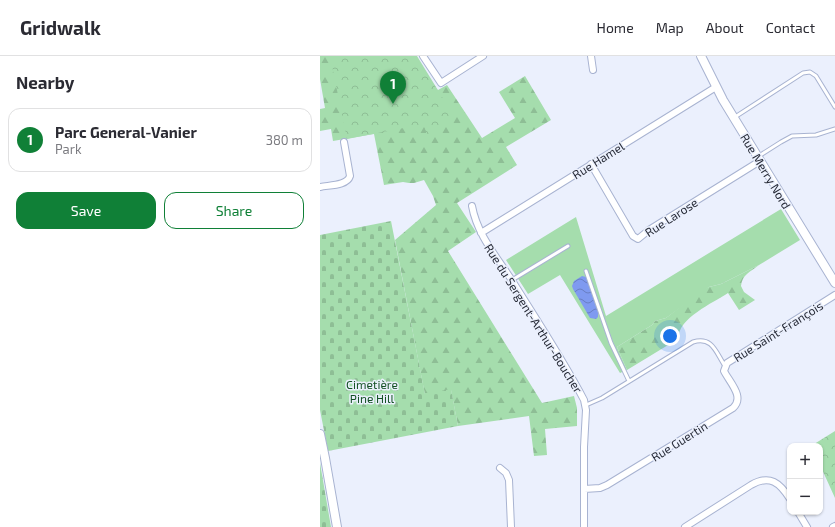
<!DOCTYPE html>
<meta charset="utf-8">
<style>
:root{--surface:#fff;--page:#f2f2f3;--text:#2b2b33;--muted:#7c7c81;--line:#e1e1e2;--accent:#108037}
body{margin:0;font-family:"Exo 2",sans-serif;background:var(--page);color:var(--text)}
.controls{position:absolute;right:12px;bottom:12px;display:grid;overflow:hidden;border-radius:8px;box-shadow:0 1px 3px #0004}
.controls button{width:36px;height:36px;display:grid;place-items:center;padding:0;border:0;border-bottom:1px solid var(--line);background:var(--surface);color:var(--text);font:20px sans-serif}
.you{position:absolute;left:350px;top:280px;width:14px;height:14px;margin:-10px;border:3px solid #fff;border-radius:50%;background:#1a73e8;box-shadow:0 0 0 6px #1a73e833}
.badge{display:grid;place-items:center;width:26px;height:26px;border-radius:50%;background:var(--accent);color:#fff;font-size:13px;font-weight:700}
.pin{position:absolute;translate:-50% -33px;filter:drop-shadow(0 1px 2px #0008)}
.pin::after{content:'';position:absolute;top:21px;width:14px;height:12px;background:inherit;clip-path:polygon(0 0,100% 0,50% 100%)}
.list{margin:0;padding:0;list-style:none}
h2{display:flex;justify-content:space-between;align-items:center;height:52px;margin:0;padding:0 16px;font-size:17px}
h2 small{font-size:13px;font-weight:400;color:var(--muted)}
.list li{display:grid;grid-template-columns:26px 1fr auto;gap:12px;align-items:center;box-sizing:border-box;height:64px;margin:0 8px 8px;padding:0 8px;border:1px solid var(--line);border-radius:12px}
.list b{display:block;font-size:15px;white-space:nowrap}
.list p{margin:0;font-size:13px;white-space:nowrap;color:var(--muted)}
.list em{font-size:13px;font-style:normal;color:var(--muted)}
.actions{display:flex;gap:8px;padding:12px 16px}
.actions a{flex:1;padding:9px 0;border:1px solid var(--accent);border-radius:12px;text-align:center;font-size:14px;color:var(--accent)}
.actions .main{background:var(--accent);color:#fff}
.map{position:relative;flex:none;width:515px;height:471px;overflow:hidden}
header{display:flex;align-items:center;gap:24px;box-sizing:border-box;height:56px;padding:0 20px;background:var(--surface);border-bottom:1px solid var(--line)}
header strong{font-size:19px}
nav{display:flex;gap:22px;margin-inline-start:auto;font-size:14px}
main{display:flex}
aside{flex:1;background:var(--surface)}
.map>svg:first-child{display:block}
.green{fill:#a5ddad}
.forest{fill:url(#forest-firs)}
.cemetery{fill:url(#cemetery-stones)}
.park{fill:url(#park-crowns)}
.water{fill:url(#water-waves)}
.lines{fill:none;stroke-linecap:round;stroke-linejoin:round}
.lane-casing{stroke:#a8b3d1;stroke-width:5}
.street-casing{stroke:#a8b3d1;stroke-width:8}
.secondary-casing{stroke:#a8b3d1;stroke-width:10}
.lane{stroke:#fff;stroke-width:3}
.street{stroke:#fff;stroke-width:6}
.secondary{stroke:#fff;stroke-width:8}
.labels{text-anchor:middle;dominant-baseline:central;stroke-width:3;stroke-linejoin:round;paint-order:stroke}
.street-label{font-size:12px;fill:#262a36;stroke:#ebf0fd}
.park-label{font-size:12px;fill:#135124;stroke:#ebf0fd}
</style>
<header>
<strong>Gridwalk</strong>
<nav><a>Home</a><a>Map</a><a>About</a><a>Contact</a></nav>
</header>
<main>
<aside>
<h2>Nearby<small></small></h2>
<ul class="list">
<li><span class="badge">1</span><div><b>Parc General-Vanier</b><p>Park</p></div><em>380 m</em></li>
</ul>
<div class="actions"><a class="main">Save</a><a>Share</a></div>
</aside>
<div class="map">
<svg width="515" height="471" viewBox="0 0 515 471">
<defs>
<pattern id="forest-firs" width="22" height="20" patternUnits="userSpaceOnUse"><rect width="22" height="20" fill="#a5ddad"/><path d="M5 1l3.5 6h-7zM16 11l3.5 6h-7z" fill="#8ebe95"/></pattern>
<pattern id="cemetery-stones" width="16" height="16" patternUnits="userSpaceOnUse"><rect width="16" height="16" fill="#a5ddad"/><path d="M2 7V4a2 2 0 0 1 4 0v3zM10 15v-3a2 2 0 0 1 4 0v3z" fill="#8ebe95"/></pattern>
<pattern id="park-crowns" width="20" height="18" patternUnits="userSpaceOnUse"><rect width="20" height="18" fill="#a5ddad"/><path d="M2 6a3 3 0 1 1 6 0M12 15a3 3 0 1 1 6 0" fill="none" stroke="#8ebe95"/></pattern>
<pattern id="water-waves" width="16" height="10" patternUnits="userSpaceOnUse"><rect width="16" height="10" fill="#7f9af0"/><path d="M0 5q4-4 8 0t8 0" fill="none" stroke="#687ec3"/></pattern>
</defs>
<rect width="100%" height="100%" fill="#ebf0fd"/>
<!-- green -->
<path class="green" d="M461,153L480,184L439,209L401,228L389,231L346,262L335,265L332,269L297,291L307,314L300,317L240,219L208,238L186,204L256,161L286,260Z"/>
<!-- forest -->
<path class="forest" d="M0,0H48L118,34L127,29L162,82L195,62L179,36L205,20L231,64L186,91L197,109L137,147L156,176L128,195L222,347L254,340L257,352V370L225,373L227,399L214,400L209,360L138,370L131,334L105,339L75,184L116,149L113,140L104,124L94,127H89L83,126L64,129L54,78L13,85L11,73L0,75V53L5,52L0,23Z
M439,209C430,216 422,219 421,230L424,236L435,244L419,254L408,237C393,247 358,262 358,283L307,314L297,291L332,269L335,265L346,262L382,234L389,231L401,228Z"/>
<!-- cemetery -->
<path class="cemetery" d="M71,165L105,338L131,333L138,370L8,395L0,354V179Z
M0,407L11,471H0Z"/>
<!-- park -->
<path class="park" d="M10,0H97L135,62L107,80L104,68L27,83Z
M515,375V442L500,409V390H491Z"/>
<!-- water -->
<path class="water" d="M262,220L266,221L278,256V261L276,263L270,262L253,233L252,230L254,225Z"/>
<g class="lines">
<!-- lane casing -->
<g class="lane-casing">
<path id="lane" d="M415,61L483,17L490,16L496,20L515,51
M439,100L461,86L472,80L496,79L515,73
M266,215L291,287L309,325
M192,224L248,190
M266,349L282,342L373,286C393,280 396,297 405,310"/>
</g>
<!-- street casing -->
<g class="street-casing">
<path id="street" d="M103,0L121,27L163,0
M271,0L273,14
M271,108L313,180L318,183L329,174L440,105
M0,131C9,129 27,130 30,120L24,86
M152,150C157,178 176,200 191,223C216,263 242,302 264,344L266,354L264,391V471
M161,177L396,31
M180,412L186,417L189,424L191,471
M264,433L280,432L287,429L413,352C425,341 410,327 404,315L407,307L515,239
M478,456L487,471
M365,471L431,429C450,418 460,427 470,443
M513,471L515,470"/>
</g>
<!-- secondary casing -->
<g class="secondary-casing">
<path id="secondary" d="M381,0L403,44L515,227
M0,378L5,402L17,471"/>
</g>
<!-- lane -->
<use href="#lane" class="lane"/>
<!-- street -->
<use href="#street" class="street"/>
<!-- secondary -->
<use href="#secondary" class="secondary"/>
</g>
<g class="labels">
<!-- street labels -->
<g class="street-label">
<text transform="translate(278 104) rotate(-32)">Rue Hamel</text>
<text transform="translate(446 115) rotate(59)">Rue Merry Nord</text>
<text transform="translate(351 161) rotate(-33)">Rue Larose</text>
<text transform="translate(214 262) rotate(58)">Rue du Sergent-Arthur-Boucher</text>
<text transform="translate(458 275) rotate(-32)">Rue Saint-François</text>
<text transform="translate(359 385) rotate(-32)">Rue Guertin</text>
</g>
<!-- park labels -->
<g class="park-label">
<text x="52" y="328">Cimetière<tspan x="52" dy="14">Pine Hill</tspan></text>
</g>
</g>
</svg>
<div class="controls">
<button>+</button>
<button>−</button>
</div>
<div class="you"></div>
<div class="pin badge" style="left:73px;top:48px">1</div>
</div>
</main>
